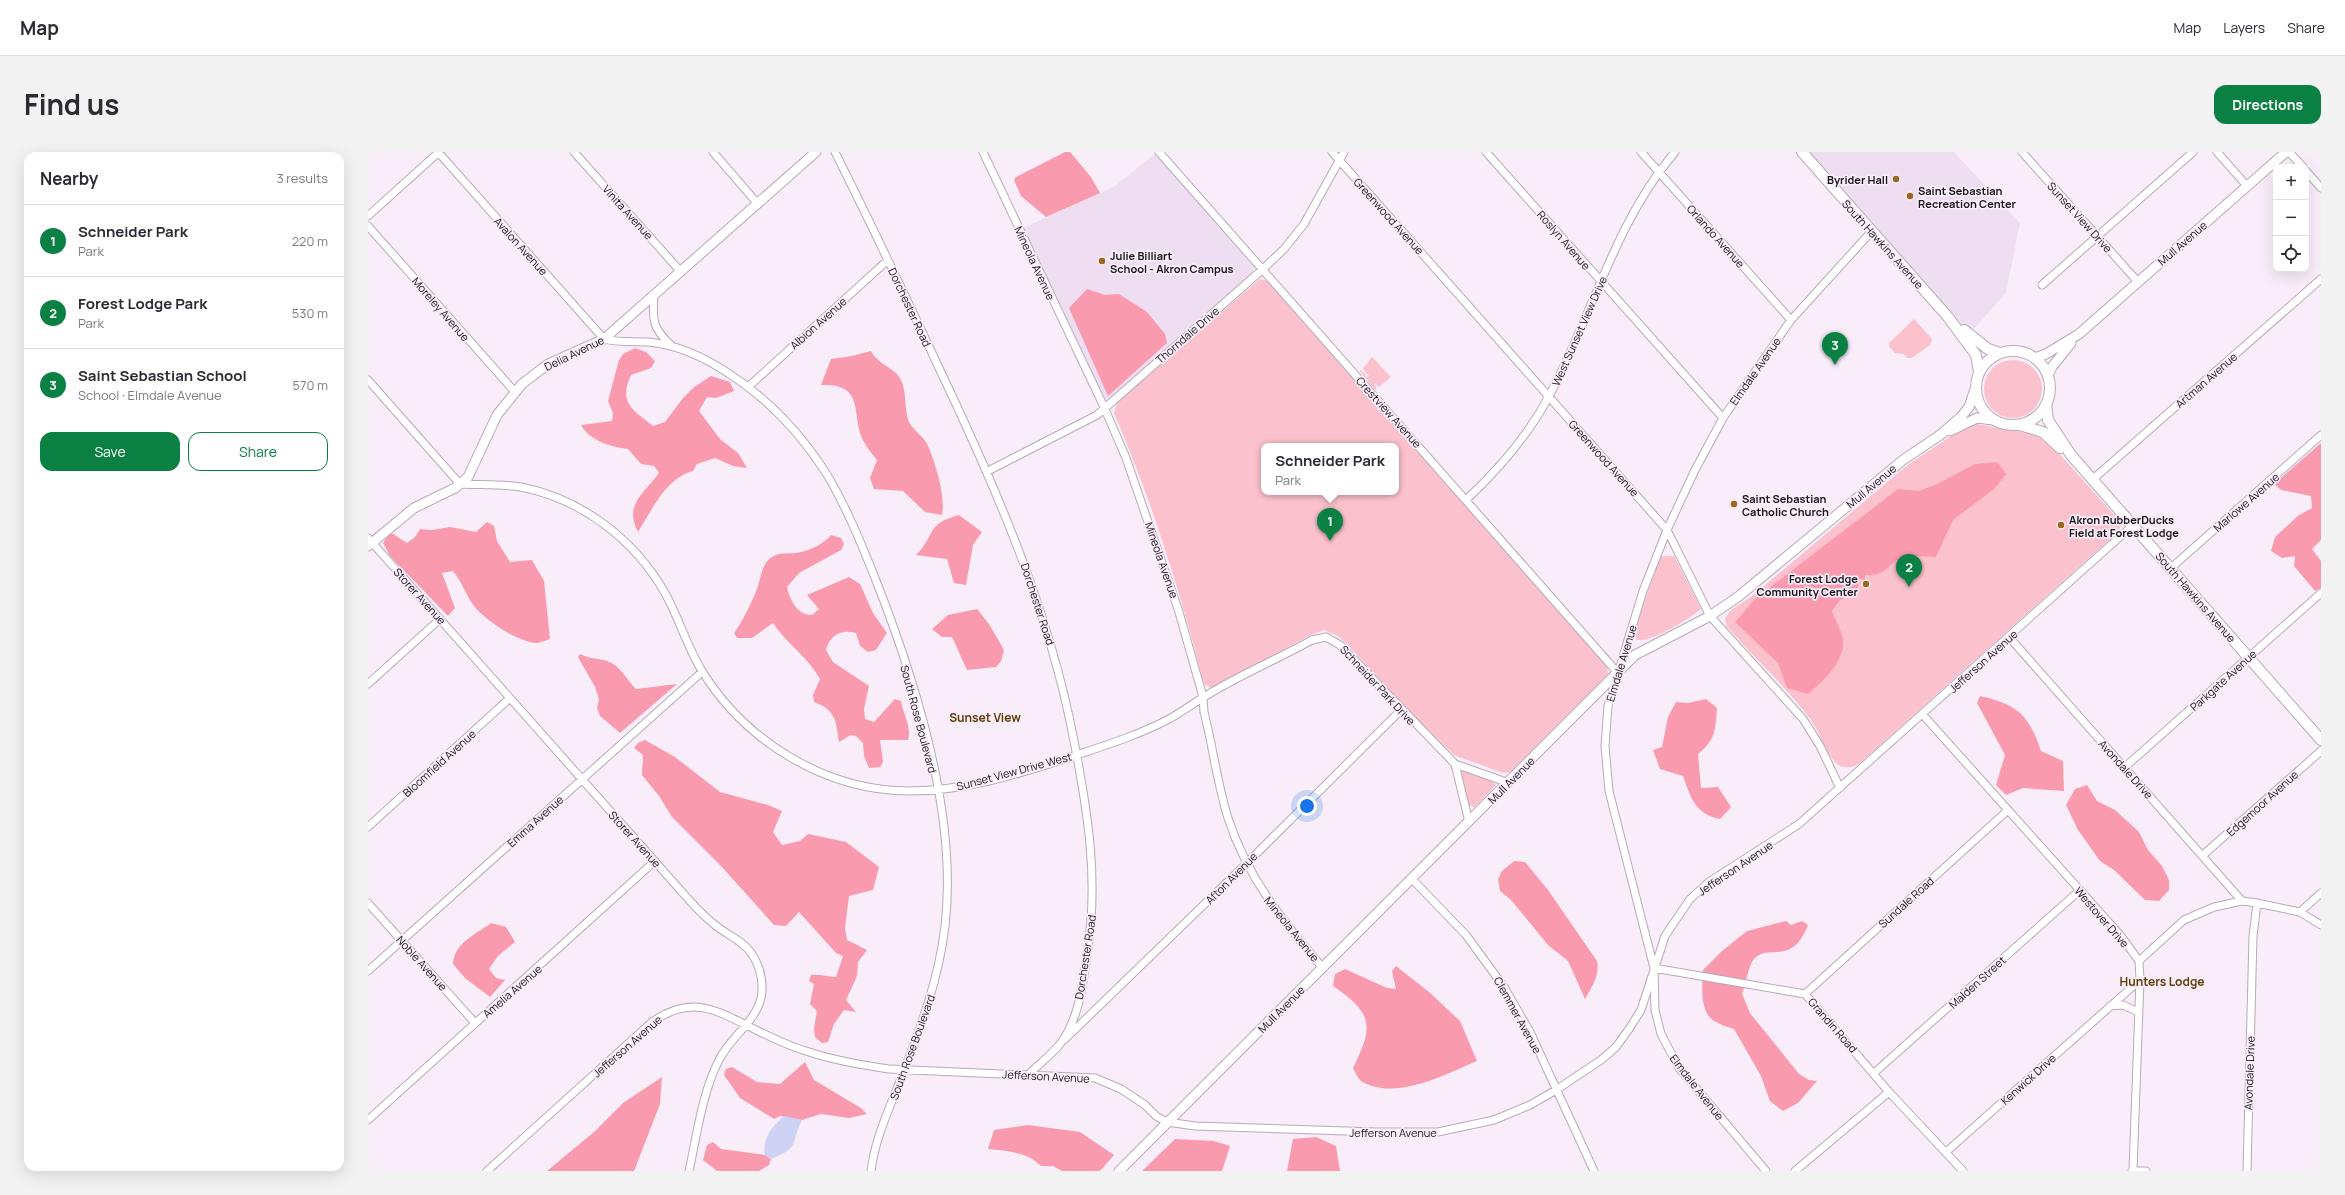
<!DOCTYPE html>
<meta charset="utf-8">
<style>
:root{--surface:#fff;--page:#f2f2f3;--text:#2b2b33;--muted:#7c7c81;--line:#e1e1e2;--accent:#0b8043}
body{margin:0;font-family:Manrope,sans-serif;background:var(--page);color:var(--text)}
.controls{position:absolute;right:12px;top:12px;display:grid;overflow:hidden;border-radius:8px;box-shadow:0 4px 16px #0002}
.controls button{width:36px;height:36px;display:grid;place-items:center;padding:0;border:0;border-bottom:1px solid var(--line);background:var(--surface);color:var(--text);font:20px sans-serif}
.you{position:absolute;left:939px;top:654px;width:14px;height:14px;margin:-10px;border:3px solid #fff;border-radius:50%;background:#1a73e8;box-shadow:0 0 0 6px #1a73e833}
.badge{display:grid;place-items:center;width:26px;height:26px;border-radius:50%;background:var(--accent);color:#fff;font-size:13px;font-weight:700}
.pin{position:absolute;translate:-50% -33px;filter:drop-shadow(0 1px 2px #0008)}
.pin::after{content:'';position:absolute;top:21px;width:14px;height:12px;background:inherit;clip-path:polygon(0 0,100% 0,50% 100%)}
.popup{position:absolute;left:893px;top:291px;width:138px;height:52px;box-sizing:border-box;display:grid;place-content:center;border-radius:8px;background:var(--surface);filter:drop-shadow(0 1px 3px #0005);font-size:13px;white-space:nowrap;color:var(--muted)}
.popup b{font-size:15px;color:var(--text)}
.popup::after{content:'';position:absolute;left:50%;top:100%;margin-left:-8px;border:8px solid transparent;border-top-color:var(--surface)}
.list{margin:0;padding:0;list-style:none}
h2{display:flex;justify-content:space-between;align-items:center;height:52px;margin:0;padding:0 16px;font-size:17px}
h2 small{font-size:13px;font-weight:400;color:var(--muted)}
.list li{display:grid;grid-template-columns:26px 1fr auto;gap:12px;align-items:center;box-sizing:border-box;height:72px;padding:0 16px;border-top:1px solid var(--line)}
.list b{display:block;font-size:15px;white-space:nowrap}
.list p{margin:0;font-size:13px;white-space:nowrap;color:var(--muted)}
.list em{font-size:13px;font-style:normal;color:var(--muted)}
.actions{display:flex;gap:8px;padding:12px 16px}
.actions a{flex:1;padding:9px 0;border:1px solid var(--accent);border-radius:12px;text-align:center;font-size:14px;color:var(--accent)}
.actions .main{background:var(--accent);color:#fff}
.icon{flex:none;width:22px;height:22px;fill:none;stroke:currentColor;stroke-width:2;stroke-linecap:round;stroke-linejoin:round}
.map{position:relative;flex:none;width:1953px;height:1019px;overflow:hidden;border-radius:12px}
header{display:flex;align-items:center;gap:24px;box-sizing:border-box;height:56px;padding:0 20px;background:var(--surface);border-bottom:1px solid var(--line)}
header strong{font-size:19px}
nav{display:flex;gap:22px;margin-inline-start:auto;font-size:14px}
.intro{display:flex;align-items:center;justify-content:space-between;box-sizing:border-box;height:96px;padding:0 24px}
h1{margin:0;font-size:28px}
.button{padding:10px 18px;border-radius:12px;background:var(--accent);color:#fff;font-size:14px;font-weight:700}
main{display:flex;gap:24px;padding:0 24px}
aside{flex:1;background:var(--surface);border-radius:12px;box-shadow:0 4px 16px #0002}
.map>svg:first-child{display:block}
.built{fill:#efdef1}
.green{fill:#fbc1cc;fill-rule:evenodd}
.forest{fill:#fa9aaf}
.water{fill:#ced3f5}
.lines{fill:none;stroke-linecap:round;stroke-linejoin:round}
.minor-casing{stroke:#b6abb7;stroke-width:9}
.tertiary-casing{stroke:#b6abb7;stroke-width:11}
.secondary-casing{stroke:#b6abb7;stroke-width:12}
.minor{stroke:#fff;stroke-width:7}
.tertiary{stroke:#fff;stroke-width:9}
.secondary{stroke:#fff;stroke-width:10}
.poi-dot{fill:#9b681e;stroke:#f8edf9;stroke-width:1.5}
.labels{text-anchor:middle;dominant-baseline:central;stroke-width:3.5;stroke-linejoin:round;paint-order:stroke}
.poi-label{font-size:11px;font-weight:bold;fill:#181418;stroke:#f8edf9;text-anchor:start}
.street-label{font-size:11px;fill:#181418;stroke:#f8edf9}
.neighbourhood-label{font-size:12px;font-weight:bold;fill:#613d08;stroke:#f8edf9}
</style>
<header>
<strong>Map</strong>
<nav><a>Map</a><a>Layers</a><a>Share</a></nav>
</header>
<div class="intro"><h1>Find us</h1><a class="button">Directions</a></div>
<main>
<aside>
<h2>Nearby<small>3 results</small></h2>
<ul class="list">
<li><span class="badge">1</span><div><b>Schneider Park</b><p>Park</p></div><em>220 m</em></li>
<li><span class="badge">2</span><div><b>Forest Lodge Park</b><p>Park</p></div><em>530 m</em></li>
<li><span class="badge">3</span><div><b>Saint Sebastian School</b><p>School · Elmdale Avenue</p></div><em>570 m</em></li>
</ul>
<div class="actions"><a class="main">Save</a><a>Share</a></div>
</aside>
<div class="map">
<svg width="1953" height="1019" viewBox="0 0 1953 1019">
<rect width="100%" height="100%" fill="#f8edf9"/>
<!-- built -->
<path class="built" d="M1434,0H1586L1652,71L1638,141L1601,182L1580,165Z
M788,1L886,115L885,120L742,246L737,247L673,112L653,77L747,34Z"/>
<!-- green -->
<path class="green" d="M892,127L900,129L1239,514L1240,522L1236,527L1142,620L1135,621L1086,603L1036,554L978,491L970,484L956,478L941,484L843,536L836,532C812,439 784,349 746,261L749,251L758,242ZM896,294H1028V340H896Z
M1546,167L1564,187L1562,193L1544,206H1539L1536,202L1527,201L1521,194V191Z
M1004,205L1023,225L1011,235L1007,231L1006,232L1009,236L1007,238L992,219L993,218L999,225L1001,224L995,217Z
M1616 237a29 29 0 1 1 58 0a29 29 0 1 1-58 0Z
M1609,272L1672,283L1679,288L1749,366L1753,374L1749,381L1492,611C1484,616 1475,618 1467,610C1457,599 1452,581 1443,568C1418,535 1387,506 1359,475L1357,467L1362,459L1384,444L1541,312L1598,274Z
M1296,404H1306L1333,457C1321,467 1284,490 1270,488L1266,485V480L1290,411L1292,405Z
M1095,619L1121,626L1128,633L1107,655C1094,655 1094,629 1092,620Z"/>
<!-- forest -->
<path class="forest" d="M697,0H702L723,25L732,41L678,65L653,44L646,28L648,25Z
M719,137L737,143L751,142L779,160L797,182L799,191L740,244L701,156Z
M267,196L278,200L287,209L283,216L263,223C250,251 265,258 285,274L297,270L315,246L326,235L343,224L362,230L366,239L348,246L339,245L331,259L352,287L370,301L379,316L365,314L347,306L329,312L325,319C298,326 284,358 270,380C256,352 275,343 291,321L286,314L273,312L260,297C243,295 222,289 213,273L244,269L245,261L240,249L251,208L255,202Z
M503,199C510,213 528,216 533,228C539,240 536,258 541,270C545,278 555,284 559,292C567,309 578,345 574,363L557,360L535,339L506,337L502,326L509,308C504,302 499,296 496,290C482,264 499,231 453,233L463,207L484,204Z
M1953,291V388L1944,397L1953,409V436L1947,439L1926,414L1927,404L1914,406L1903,399L1907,385L1931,363L1944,356L1943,344L1913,338L1906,332Z
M1629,310L1638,322L1626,337L1585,368L1568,405C1558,405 1546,403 1536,405C1520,409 1522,424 1497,423V428L1491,427L1490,437L1471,449L1464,459C1467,468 1474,479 1475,488C1477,510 1454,530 1440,542L1419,536L1410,511L1367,470L1388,446L1530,337L1551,339L1569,332L1607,312Z
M591,363L614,380L605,393L598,433L586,431L579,407L548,403C569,382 556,373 591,363Z
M119,370L126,374L129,389L142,410L164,408L176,429L182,487C178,488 174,490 170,491C152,492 117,468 106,454C98,443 94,430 85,419L74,421L87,456L80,464L22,404L15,391L22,380L39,391L47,385L52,377L64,378L82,375L108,380Z
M463,383L473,386L476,392L473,398L431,421L419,435C422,448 429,463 444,463L451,457L439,443L481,425L492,432L505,461L519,481L508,498L500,500L492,494L488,481C473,477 462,483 458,498L465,510L501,534L496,557L497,567L506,570L527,547L533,549C535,562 544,575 540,588H512L515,610L512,615L501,616L496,604L495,591L488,584L483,583L471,590C468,569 468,558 446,550L445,543L452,527C439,504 419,492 405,471L384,486H369L366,481C374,471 386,446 390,434C393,425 394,411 404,405C411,400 420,402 428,401C439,400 456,392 463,383Z
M609,457L621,472L636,498L633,509L628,515L599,518L584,485H574L564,477L580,463Z
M212,502C221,507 229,506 239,509C252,513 259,528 268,537L309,532L252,581L232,564L229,556L231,547L227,535L210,505Z
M1612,544C1649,552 1661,563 1673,599L1695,609L1696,639L1655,636L1638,643L1628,633L1637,603L1609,551Z
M1338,547L1349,556C1347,579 1348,587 1330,602L1333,636L1350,635L1363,655L1352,667C1327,662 1323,646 1315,624L1292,617L1285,598L1294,595L1300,565L1308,550L1320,551Z
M277,588L307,605L352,640L400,653L414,659L405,680L414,693L432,689L440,682L478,690L511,715L505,738L481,744L477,776L479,788L499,798L490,810L489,824L478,848L488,860L476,858L466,872L460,890L454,891L447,885L446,876L449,859L442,852L446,832L441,829L443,823C452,822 459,825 468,825L475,804L468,801L431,760L418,774L406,773L353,714L304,665L291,644L274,623L275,603L266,596L270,591Z
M1719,633L1729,649L1747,658L1771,680L1780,698L1794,714L1801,728V738L1791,749L1777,748L1746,718L1732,709L1710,678L1698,653L1707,637Z
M1146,709L1157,710L1180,738L1229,809C1232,823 1224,835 1217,847L1200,809L1180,793L1143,748L1132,739L1130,727L1134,719Z
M1418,769L1423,773L1434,769L1440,773C1424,815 1400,791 1386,807C1380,814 1378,832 1374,842L1382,861L1431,922L1441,928L1449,929L1430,951L1415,959L1402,949L1393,924L1366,877C1360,875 1353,873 1348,870C1331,862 1334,833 1335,818L1354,799L1379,779Z
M123,771L138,775L147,790L130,804L121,817L128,826L137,828L122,845L97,826L85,812C86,791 107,783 123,771Z
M1028,814L1061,840L1092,869L1109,909C1077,922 1028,950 993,929C990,926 987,920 985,916C1006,874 1005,861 965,834L967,822L977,817L1019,836L1028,837L1024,819Z
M437,910L446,928L493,956L499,962L481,966L453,962L434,968L412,964L406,967L372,946L356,923L358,917L364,915L389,930L412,932Z
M294,925L292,952L266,1019H179L226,980L255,951Z
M660,973L712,980L746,1003L732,1019H694L685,1014H673C659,1000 640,999 620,997L626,978Z
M948,985L968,994L972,1019H919L925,987Z
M807,987L846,989L862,994L854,1019H774Z
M345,990L353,997L397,1003L403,1007L401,1013L391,1019H349L335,1008L339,993Z"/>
<!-- water -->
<path class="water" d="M416,964L434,968C422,992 433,995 403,1007L397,1003C394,986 404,975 416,964Z"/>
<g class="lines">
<!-- minor casing -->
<g class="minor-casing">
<path id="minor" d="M70,0L236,187C251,191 266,189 281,190C310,193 336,205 360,221C399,246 433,282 458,321C478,354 493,391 507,426C547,527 590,665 577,774C571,826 553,875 534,924C522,955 507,986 503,1019
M206,0L313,120
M345,0L390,52
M467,0C503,72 537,143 571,216C628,336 681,457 706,589C720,661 731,729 719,802C715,832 711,867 692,892C683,903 670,913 660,923
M615,0L736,255L758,306L811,460L835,545L836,560C845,595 849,631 860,666C879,725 915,770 955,816
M791,0L1249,520
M964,0L1299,378L1342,464L1435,567L1452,594L1472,636
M1118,0L1355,266
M1273,0L1423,168
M1654,0L1770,130
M1849,0L1879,34
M1921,0L1935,15
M1938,19L1953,36
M0,64L71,0
M0,74L147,240
M1674,133L1825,0
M286,144C284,169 285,177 304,194
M0,228L92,332C112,333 134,332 153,335C214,347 267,388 297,441C311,466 319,495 334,519C378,590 458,639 542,639C594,639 648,623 697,607C732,595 769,584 801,567C814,560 824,552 836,545C869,524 910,507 944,488L958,485L972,493L1087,612L1141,631
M380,235L520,108
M620,319L729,263L895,117L916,97L936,72L976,0
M1724,328L1953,127
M1099,347C1132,316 1160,284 1181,244C1225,163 1246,71 1307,0
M0,386L322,749C331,759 340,768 351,776C362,784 376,790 384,802C392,815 396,831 393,846C387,871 362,885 351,908C334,941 329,983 321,1019
M1803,416L1953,283
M1641,485L1874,749
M0,532L72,467
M1555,563L1753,784L1771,809L1772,828L1765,1018
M1087,612L1101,670
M1757,615L1953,441
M0,675L142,546
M1835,703L1953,599
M1044,727L1098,783L1136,835L1162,880L1226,1019
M0,751L107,871
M1932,760L1953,741
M1771,809L1816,768L1846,755L1874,749L1889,751L1932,760L1953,773
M1286,816L1437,842L1521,940L1595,1019
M0,819L334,520
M1437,842L1639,659
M1742,854L1755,853L1770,860
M697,887L879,711L1033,558
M1506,921L1711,739
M0,968L287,709
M1578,1000L1772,828
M119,1019L284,870C322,844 345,856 382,875C400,884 418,893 438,899C464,908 493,913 521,917L727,926L753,937L777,953L788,964L799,970L827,974L1008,980H1070L1126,968L1162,953L1188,938L1233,908L1248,895L1261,877L1273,858L1297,784L1322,747L1341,730L1431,672L1764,374
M1398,1019L1311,916L1293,882L1287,858L1286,816L1241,639L1237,594L1240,554L1275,439L1299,378L1327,318L1355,266L1423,168L1503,80
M1427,1019L1521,940
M1764,1019H1778
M1879,1019L1885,784L1889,751"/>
</g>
<!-- tertiary casing -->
<g class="tertiary-casing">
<path id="tertiary" d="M1667,206L1678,202L1711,182L1918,0
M1680,223L1684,215L1703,191
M1582,279L1609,266L1625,268
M0,394L46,356L87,336L100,325L129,263L154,232L180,212L236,187L448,0
M751,1019L1267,503L1342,464L1371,444L1535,308L1572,283L1593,265L1601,255L1607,237"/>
</g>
<!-- secondary casing -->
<g class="secondary-casing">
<path id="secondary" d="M1434,0L1580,165L1608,203L1611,220
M1596,178L1620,197L1632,201
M1608 236a37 37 0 1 1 74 0a37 37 0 1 1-74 0Z
M1678,253L1680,268L1703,303L1953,588
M1652,273L1675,280L1692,296"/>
</g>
<!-- minor -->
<use href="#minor" class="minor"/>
<!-- tertiary -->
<use href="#tertiary" class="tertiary"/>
<!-- secondary -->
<use href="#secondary" class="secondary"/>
</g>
<!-- markers -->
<g class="poi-dot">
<circle cx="1528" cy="27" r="4"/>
<circle cx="1542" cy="44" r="4"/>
<circle cx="734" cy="109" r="4"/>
<circle cx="1366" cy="352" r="4"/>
<circle cx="1693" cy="373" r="4"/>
<circle cx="1498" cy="432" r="4"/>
</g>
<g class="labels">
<!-- poi labels -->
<g class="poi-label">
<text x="1520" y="27" text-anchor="end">Byrider Hall</text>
<text x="1550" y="38">Saint Sebastian<tspan x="1550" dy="13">Recreation Center</tspan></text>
<text x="742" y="103">Julie Billiart<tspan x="742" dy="13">School - Akron Campus</tspan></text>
<text x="1374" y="346">Saint Sebastian<tspan x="1374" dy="13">Catholic Church</tspan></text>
<text x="1701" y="367">Akron RubberDucks<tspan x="1701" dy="13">Field at Forest Lodge</tspan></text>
<text x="1490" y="426" text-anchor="end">Forest Lodge<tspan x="1490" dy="13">Community Center</tspan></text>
</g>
<!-- street labels -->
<g class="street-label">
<text transform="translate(260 60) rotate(48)">Vinita Avenue</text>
<text transform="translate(1021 64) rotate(48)">Greenwood Avenue</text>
<text transform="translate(1712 65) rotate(48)">Sunset View Drive</text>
<text transform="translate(1348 84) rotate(48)">Orlando Avenue</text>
<text transform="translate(1196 88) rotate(49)">Roslyn Avenue</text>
<text transform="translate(1814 91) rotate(-41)">Mull Avenue</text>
<text transform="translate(1515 92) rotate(48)">South Hawkins Avenue</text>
<text transform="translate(153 94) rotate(48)">Avalon Avenue</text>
<text transform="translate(667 111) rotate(65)">Mineola Avenue</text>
<text transform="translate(542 155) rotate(65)">Dorchester Road</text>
<text transform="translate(73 157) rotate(49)">Moreley Avenue</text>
<text transform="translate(450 171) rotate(-42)">Albion Avenue</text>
<text transform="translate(1211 179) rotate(-66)">West Sunset View Drive</text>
<text transform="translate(819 183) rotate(-41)">Thorndale Drive</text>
<text transform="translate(206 201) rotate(-26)">Delia Avenue</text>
<text transform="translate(1387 219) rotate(-55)">Elmdale Avenue</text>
<text transform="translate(1838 228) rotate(-41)">Artman Avenue</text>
<text transform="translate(1021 260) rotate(48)">Crestview Avenue</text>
<text transform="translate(1236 306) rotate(48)">Greenwood Avenue</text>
<text transform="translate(1503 334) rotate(-40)">Mull Avenue</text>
<text transform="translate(1878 350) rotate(-41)">Marlowe Avenue</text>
<text transform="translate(794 408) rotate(71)">Mineola Avenue</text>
<text transform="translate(52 444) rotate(48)">Storer Avenue</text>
<text transform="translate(1828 445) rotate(49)">South Hawkins Avenue</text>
<text transform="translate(670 452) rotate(72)">Dorchester Road</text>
<text transform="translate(1615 509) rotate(-42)">Jefferson Avenue</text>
<text transform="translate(1253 511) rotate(-73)">Elmdale Avenue</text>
<text transform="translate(1855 528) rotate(-42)">Parkgate Avenue</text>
<text transform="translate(1010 533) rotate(47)">Schneider Park Drive</text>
<text transform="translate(551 567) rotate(75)">South Rose Boulevard</text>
<text transform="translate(71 611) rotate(-42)">Bloomfield Avenue</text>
<text transform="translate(1758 617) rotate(48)">Avondale Drive</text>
<text transform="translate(646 619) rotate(-15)">Sunset View Drive West</text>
<text transform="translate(1143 628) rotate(-45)">Mull Avenue</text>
<text transform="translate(1894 651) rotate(-42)">Edgemoor Avenue</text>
<text transform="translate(167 669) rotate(-42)">Emma Avenue</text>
<text transform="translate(267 687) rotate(48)">Storer Avenue</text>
<text transform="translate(1367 716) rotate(-34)">Jefferson Avenue</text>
<text transform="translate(863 726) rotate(-45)">Afton Avenue</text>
<text transform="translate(1538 750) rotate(-42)">Sundale Road</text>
<text transform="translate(1734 765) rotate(49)">Westover Drive</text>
<text transform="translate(924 777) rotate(51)">Mineola Avenue</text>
<text transform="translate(717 805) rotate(-81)">Dorchester Road</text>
<text transform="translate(54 811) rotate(48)">Noble Avenue</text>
<text transform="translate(1609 830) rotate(-42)">Malden Street</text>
<text transform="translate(144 839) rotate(-41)">Amelia Avenue</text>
<text transform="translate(913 857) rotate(-45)">Mull Avenue</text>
<text transform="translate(1150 863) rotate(61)">Clemmer Avenue</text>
<text transform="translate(1465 873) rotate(49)">Grandin Road</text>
<text transform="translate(259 894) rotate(-41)">Jefferson Avenue</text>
<text transform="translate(544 895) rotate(-70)">South Rose Boulevard</text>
<text transform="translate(1881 921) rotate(-88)">Avondale Drive</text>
<text transform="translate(678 924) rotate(3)">Jefferson Avenue</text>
<text transform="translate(1660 927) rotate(-42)">Kenwick Drive</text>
<text transform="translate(1329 935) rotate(52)">Elmdale Avenue</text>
<text x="1025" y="980">Jefferson Avenue</text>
</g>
<!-- neighbourhood labels -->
<g class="neighbourhood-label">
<text x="617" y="565">Sunset View</text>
<text x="1794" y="829">Hunters Lodge</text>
</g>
</g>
</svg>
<div class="controls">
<button>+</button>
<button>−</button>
<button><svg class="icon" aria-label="locate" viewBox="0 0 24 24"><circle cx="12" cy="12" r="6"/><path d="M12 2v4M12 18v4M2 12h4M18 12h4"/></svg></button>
</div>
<div class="you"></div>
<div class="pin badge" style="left:962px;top:389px">1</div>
<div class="popup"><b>Schneider Park</b>Park</div>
<div class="pin badge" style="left:1541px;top:435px">2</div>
<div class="pin badge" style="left:1467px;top:213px">3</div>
</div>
</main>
